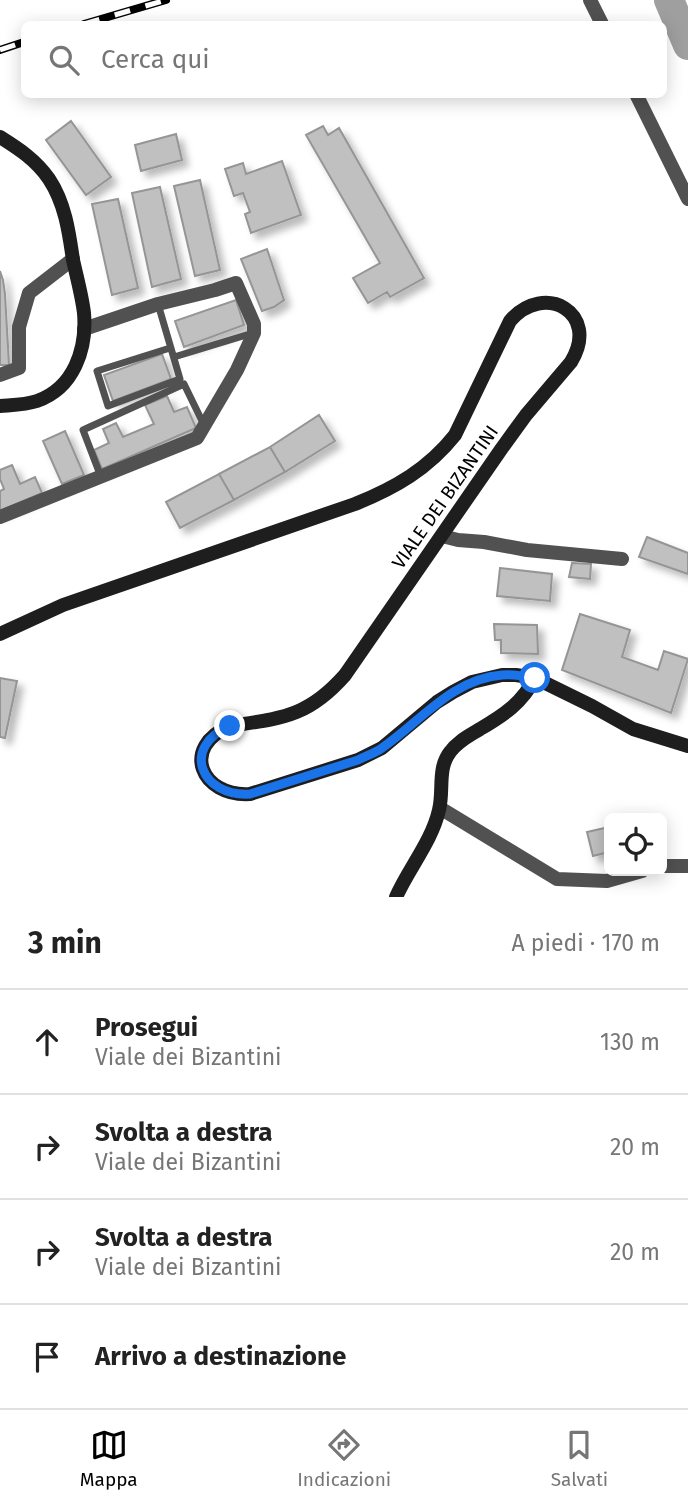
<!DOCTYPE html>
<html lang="it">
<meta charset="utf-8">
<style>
:root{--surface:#fff;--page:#f6f6f6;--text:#222;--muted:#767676;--line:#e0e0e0;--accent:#000}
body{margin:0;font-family:"Fira Sans",sans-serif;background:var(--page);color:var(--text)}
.controls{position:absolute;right:21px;bottom:21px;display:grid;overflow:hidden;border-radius:10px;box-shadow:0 4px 18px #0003}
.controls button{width:63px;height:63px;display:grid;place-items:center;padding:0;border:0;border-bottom:2px solid var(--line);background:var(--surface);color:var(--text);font:35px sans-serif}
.stop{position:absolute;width:21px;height:21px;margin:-16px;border:5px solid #1a73e8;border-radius:50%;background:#fff}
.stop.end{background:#1a73e8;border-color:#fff;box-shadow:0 2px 7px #0008}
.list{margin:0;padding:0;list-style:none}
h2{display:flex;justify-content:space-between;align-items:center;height:91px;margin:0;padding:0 28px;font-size:30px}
h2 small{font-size:23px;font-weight:400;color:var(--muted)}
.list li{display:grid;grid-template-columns:46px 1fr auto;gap:21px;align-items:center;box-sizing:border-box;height:105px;padding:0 28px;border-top:2px solid var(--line)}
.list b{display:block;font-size:26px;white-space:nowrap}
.list p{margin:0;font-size:23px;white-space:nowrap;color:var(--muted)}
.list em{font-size:23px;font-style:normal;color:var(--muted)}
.icon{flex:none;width:38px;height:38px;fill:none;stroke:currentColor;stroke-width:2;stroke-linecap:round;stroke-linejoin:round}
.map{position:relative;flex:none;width:688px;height:897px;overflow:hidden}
.search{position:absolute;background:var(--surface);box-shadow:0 4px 18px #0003;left:21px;right:21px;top:21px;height:77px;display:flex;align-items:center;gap:18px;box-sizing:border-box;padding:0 24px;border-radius:10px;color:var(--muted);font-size:26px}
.sheet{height:511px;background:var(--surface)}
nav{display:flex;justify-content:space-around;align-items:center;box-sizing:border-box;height:98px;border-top:2px solid var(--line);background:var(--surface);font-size:19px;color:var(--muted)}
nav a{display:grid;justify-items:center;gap:4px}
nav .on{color:var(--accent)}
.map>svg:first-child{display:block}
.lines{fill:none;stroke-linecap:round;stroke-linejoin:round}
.river{stroke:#9f9f9f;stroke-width:30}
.building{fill:#c0c0c0;stroke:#959595;stroke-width:2;filter:url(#shadow)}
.lane{stroke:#515151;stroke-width:7}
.street{stroke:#515151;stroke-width:14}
.secondary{stroke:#1e1e1e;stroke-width:14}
.rail-casing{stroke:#000;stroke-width:8}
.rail{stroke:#fff;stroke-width:5;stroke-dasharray:16;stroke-linecap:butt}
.route{stroke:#1a73e8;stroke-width:9}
.labels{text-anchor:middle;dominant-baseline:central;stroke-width:5;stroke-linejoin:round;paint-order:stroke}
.street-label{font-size:19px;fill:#000;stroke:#fff}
</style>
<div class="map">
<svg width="688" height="897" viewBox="0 0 688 897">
<defs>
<filter id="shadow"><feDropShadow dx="6" dy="6" stdDeviation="3.5" flood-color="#0004"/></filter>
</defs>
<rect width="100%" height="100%" fill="#fff"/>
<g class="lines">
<!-- river -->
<path class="river" d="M669,0L688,45"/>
</g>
<!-- building -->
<path class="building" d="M71,121L111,177L86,195L46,140Z
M323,126L328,135L339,128L424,278L390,297L387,292L368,303L353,278L380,263L306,135Z
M176,134L182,160L141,171L135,145Z
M282,161L301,215L251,233L245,214L250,212L243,193L234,196L225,169L243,163L246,174Z
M200,180L220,270L195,276L174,186Z
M160,187L181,279L152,287L132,193Z
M118,199L138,288L112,295L92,204Z
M267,249L284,300L274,307L262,311L241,259Z
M0,271L3,280L5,294L9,365H0Z
M236,300L244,325L184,347L175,321Z
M162,354L171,379L113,401L104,375Z
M167,396L174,412L187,407L196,428L102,469L94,450L109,443L103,429L116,423L123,437L154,424L145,405Z
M319,415L335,441L285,472L270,447Z
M65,431L84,475L62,484L43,441Z
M270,447L285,472L234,500L219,474Z
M12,465L20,484L35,477L42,493L0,511V491L4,489L0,479V470Z
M219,474L234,500L180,528L166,502Z
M647,537L688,553V574L639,557Z
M572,563L591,564L590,579L569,577Z
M500,568L552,574L550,601L497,596Z
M580,614L630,630L622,657L658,670L664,651L688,659L671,713L562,670Z
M494,624L537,625L538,654L501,653V640H495Z
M0,678L17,681L5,738L0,737Z
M609,827V852L593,856L587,832Z"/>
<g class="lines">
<!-- lane -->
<path class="lane" d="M158,304L180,379L108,406L97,371L170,348
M174,357L253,333
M101,477L83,430L184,384L204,425"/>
<!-- street -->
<path class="street" d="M590,0L602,24
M636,94L688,199
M0,375L19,368V327L29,293L73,259
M0,517L197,438L237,370L254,333V324L236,283L215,290L158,304L84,329
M442,536L458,540L484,542L527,550L622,559
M440,808L557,879L607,881L642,871
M662,866H688"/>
<!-- secondary -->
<path class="secondary" d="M0,137C19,149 36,160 49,179C65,203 69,232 73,260C77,278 82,296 84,313C87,349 74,388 37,401C25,405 12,405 0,406
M0,634L63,605L355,504C395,488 428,469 455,435L510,321C544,281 601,313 571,362L526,415L502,448L345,675C308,717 282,718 230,726C180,747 201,797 250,794L358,760L382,748L437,702L453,692L472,682L502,675H516L535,678L592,706L633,729L688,746
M396,897C409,868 432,841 439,810C444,790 437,769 450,752C458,741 469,736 480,729C504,715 522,703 535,678"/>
<!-- rail casing -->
<g class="rail-casing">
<path id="rail" d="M84,24L166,0
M0,50L24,42"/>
</g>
<!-- rail -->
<use href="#rail" class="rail"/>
</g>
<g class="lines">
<!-- route -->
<path class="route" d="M230,726C180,747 201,797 250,794L358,760C366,756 375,753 382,748C421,721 452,679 502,675C513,674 524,676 535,678"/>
</g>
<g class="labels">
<!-- street labels -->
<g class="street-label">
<text transform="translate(445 497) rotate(-55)">VIALE DEI BIZANTINI</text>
</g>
</g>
</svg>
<div class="controls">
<button><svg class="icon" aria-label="locate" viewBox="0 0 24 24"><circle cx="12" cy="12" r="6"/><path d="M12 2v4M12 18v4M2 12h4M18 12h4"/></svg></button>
</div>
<div class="stop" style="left:535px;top:678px"></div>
<div class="stop end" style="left:230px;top:726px"></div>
<div class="search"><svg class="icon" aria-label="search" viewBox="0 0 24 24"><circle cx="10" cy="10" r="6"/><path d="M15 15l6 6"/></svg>Cerca qui</div>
</div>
<section class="sheet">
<h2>3 min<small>A piedi · 170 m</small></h2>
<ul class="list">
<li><svg class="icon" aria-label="ahead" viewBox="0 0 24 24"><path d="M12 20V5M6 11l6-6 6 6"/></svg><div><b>Prosegui</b><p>Viale dei Bizantini</p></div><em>130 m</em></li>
<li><svg class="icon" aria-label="right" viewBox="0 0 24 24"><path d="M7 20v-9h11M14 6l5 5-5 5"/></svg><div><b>Svolta a destra</b><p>Viale dei Bizantini</p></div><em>20 m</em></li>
<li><svg class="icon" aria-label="right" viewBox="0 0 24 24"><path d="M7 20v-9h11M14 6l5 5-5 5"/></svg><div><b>Svolta a destra</b><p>Viale dei Bizantini</p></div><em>20 m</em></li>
<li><svg class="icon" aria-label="arrive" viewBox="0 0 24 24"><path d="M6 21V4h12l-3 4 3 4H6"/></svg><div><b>Arrivo a destinazione</b></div></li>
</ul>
</section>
<nav>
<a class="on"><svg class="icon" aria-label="map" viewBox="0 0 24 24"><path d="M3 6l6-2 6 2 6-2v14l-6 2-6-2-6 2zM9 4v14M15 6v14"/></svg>Mappa</a>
<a><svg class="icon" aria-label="directions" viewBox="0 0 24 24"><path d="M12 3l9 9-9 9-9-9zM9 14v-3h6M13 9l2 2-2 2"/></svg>Indicazioni</a>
<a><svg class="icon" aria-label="saved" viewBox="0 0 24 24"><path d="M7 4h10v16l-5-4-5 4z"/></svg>Salvati</a>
</nav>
